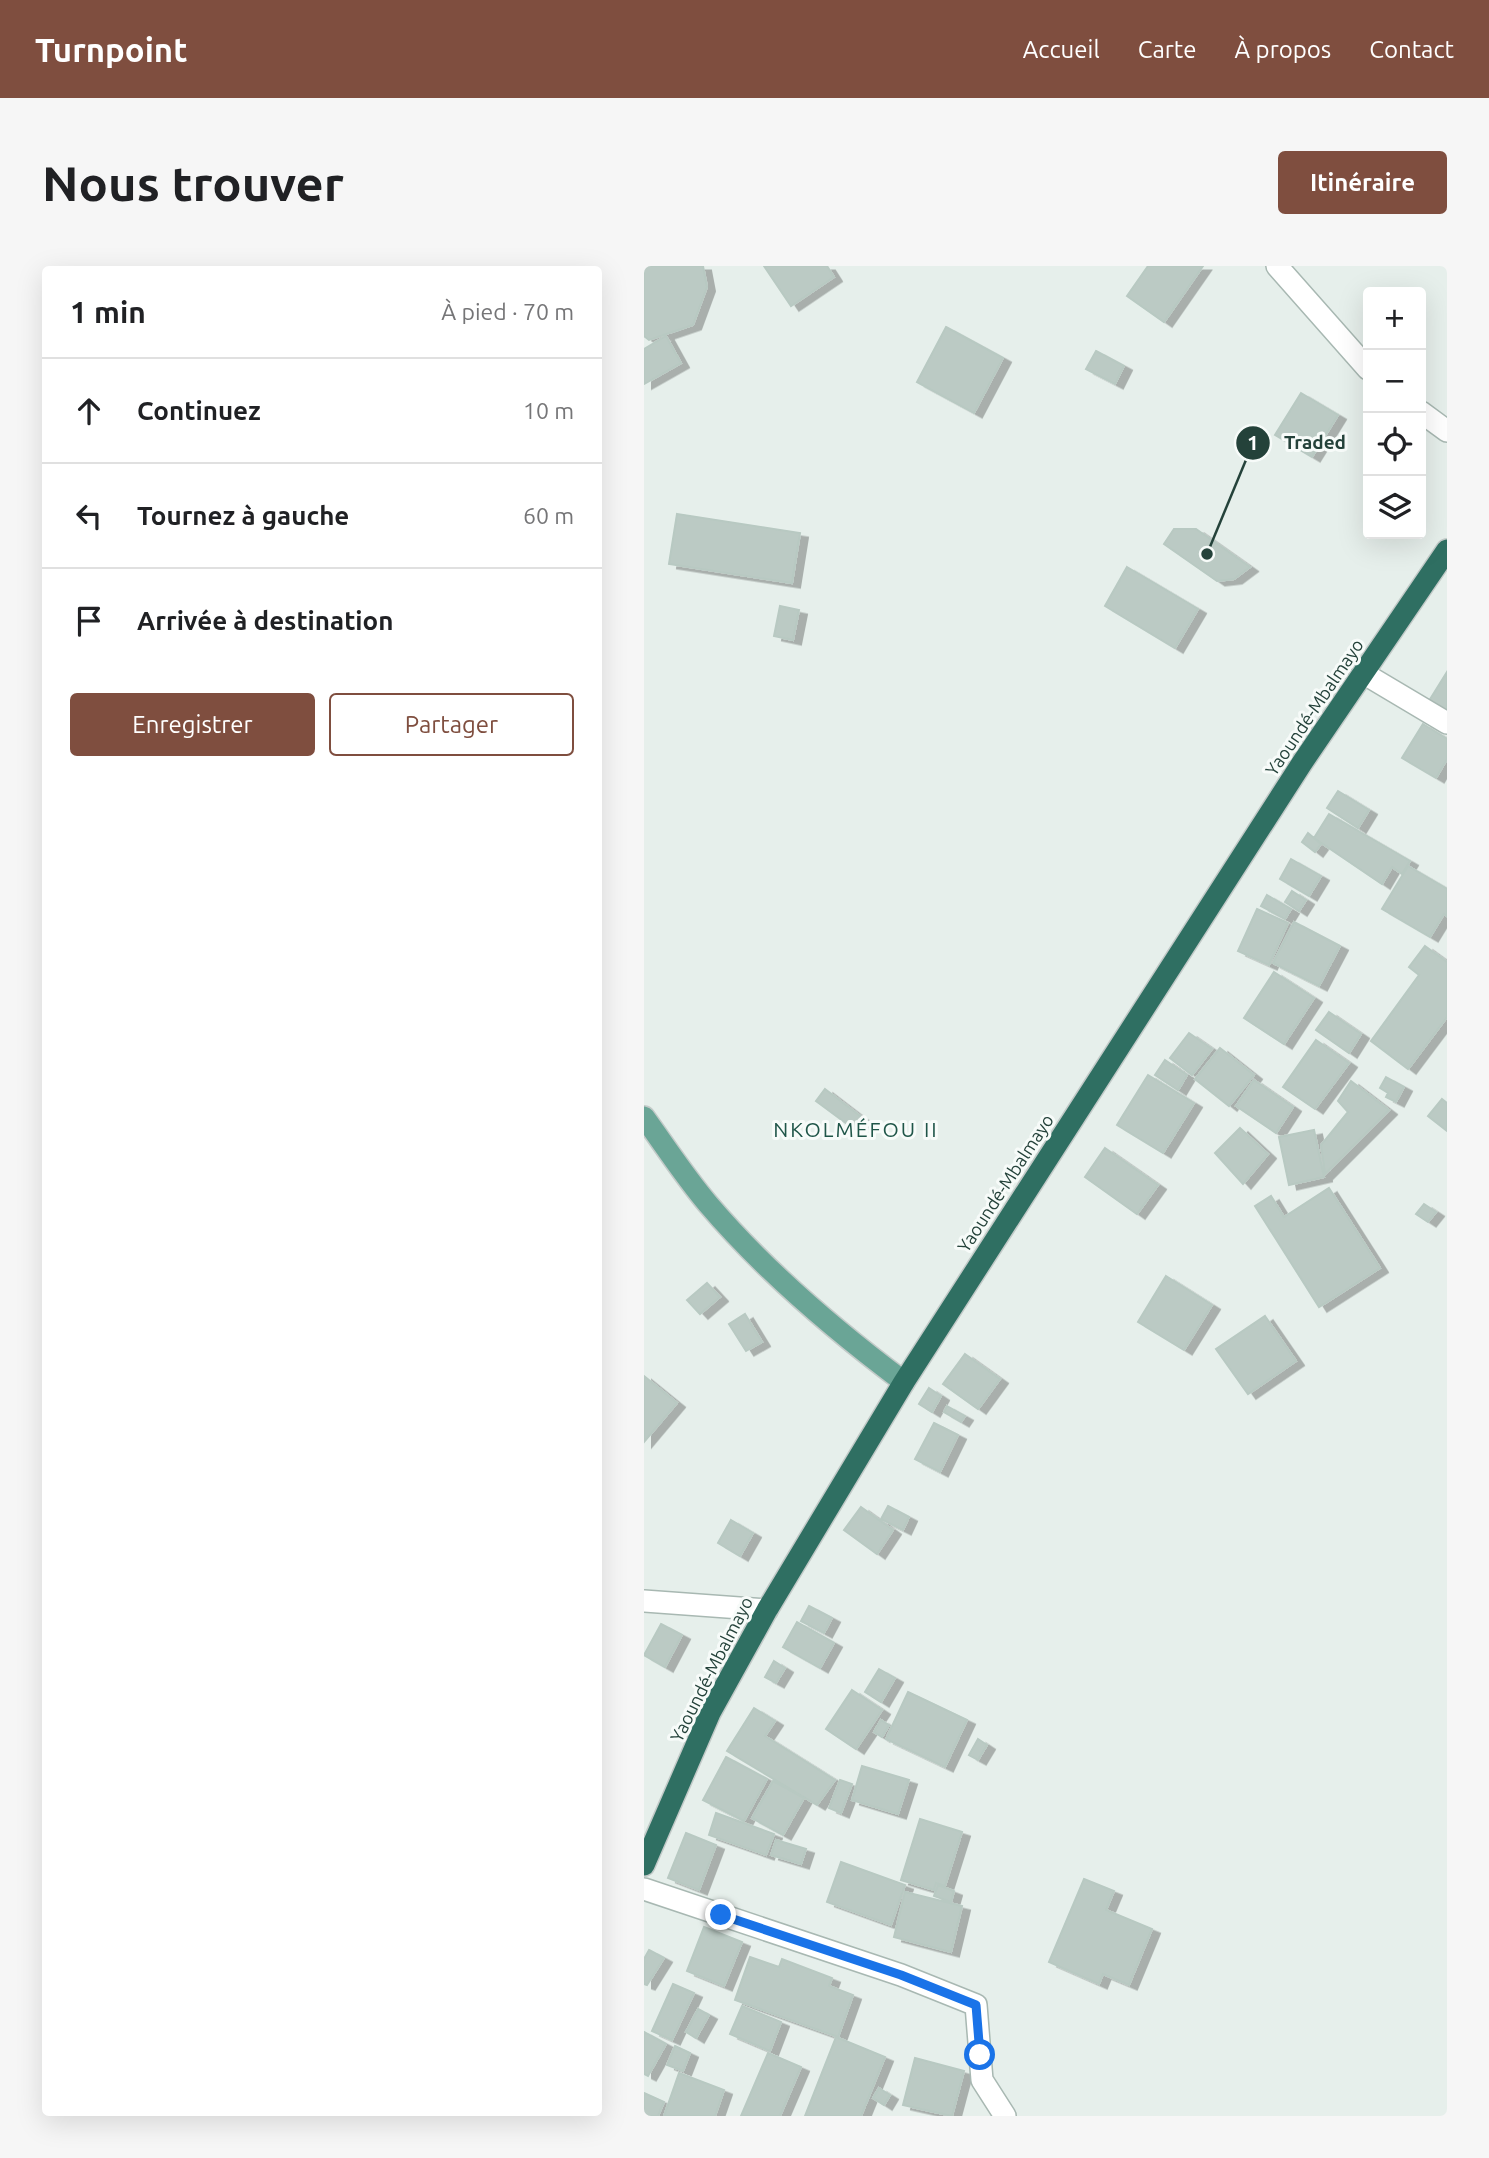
<!DOCTYPE html>
<html lang="fr">
<meta charset="utf-8">
<style>
:root{--surface:#fff;--page:#f6f6f6;--text:#202124;--muted:#757577;--line:#e0e0e0;--accent:#7f4e3f}
body{margin:0;font-family:Ubuntu,sans-serif;background:var(--page);color:var(--text)}
.controls{position:absolute;right:21px;top:21px;display:grid;overflow:hidden;border-radius:7px;box-shadow:0 7px 28px #0002}
.controls button{width:63px;height:63px;display:grid;place-items:center;padding:0;border:0;border-bottom:2px solid var(--line);background:var(--surface);color:var(--text);font:35px sans-serif}
.stop{position:absolute;width:21px;height:21px;margin:-16px;border:5px solid #1a73e8;border-radius:50%;background:#fff}
.stop.end{background:#1a73e8;border-color:#fff;box-shadow:0 2px 7px #0008}
.list{margin:0;padding:0;list-style:none}
h2{display:flex;justify-content:space-between;align-items:center;height:91px;margin:0;padding:0 28px;font-size:30px}
h2 small{font-size:23px;font-weight:400;color:var(--muted)}
.list li{display:grid;grid-template-columns:46px 1fr auto;gap:21px;align-items:center;box-sizing:border-box;height:105px;padding:0 28px;border-top:2px solid var(--line)}
.list b{display:block;font-size:26px;white-space:nowrap}
.list em{font-size:23px;font-style:normal;color:var(--muted)}
.actions{display:flex;gap:14px;padding:21px 28px}
.actions a{flex:1;padding:16px 0;border:2px solid var(--accent);border-radius:7px;text-align:center;font-size:24px;color:var(--accent)}
.actions .main{background:var(--accent);color:#fff}
.icon{flex:none;width:38px;height:38px;fill:none;stroke:currentColor;stroke-width:2;stroke-linecap:round;stroke-linejoin:round}
.map{position:relative;flex:none;width:803px;height:1850px;overflow:hidden;border-radius:7px}
header{display:flex;align-items:center;gap:42px;box-sizing:border-box;height:98px;padding:0 35px;background:var(--accent);color:#fff}
header strong{font-size:33px}
nav{display:flex;gap:38px;margin-inline-start:auto;font-size:24px}
.intro{display:flex;align-items:center;justify-content:space-between;box-sizing:border-box;height:168px;padding:0 42px}
h1{margin:0;font-size:49px}
.button{padding:18px 32px;border-radius:7px;background:var(--accent);color:#fff;font-size:24px;font-weight:700}
main{display:flex;gap:42px;padding:0 42px}
aside{flex:1;background:var(--surface);border-radius:7px;box-shadow:0 7px 28px #0002}
.map>svg:first-child{display:block}
.building{fill:#bbcac4;stroke:#b8c9c2;stroke-width:2;filter:url(#shadow)}
.lines{fill:none;stroke-linecap:round;stroke-linejoin:round}
.minor-casing{stroke:#a8b8b2;stroke-width:24}
.major-casing{stroke:#c2cac8;stroke-width:24}
.highway-casing{stroke:#c2cac8;stroke-width:24}
.minor{stroke:#fff;stroke-width:21}
.major{stroke:#6aa596;stroke-width:21}
.highway{stroke:#2f6f62;stroke-width:21}
.route{stroke:#1a73e8;stroke-width:9}
.labels{text-anchor:middle;dominant-baseline:central;stroke-width:6;stroke-linejoin:round;paint-order:stroke}
.street-label{font-size:18px;fill:#24423a;stroke:#f7fbf9}
.quarter-label{font-size:21px;letter-spacing:2px;fill:#1f5548;stroke:#f7fbf9}
.leader{fill:none;stroke:#24423a;stroke-width:2.5}
.callout-dot{fill:#24423a;stroke:#f7fbf9;stroke-width:2.5}
.mark-label{font-size:21px;text-anchor:middle;font-weight:bold;fill:#fff}
.callout-label{font-size:19px;text-anchor:middle;font-weight:bold;fill:#24423a;stroke:#f7fbf9;stroke-width:6;stroke-linejoin:round;paint-order:stroke}
</style>
<header>
<strong>Turnpoint</strong>
<nav><a>Accueil</a><a>Carte</a><a>À propos</a><a>Contact</a></nav>
</header>
<div class="intro"><h1>Nous trouver</h1><a class="button">Itinéraire</a></div>
<main>
<aside>
<h2>1 min<small>À pied · 70 m</small></h2>
<ul class="list">
<li><svg class="icon" aria-label="ahead" viewBox="0 0 24 24"><path d="M12 20V5M6 11l6-6 6 6"/></svg><div><b>Continuez</b></div><em>10 m</em></li>
<li><svg class="icon" aria-label="left" viewBox="0 0 24 24"><path d="M17 20v-9H6M10 6l-5 5 5 5"/></svg><div><b>Tournez à gauche</b></div><em>60 m</em></li>
<li><svg class="icon" aria-label="arrive" viewBox="0 0 24 24"><path d="M6 21V4h12l-3 4 3 4H6"/></svg><div><b>Arrivée à destination</b></div></li>
</ul>
<div class="actions"><a class="main">Enregistrer</a><a>Partager</a></div>
</aside>
<div class="map">
<svg width="803" height="1850" viewBox="0 0 803 1850">
<defs>
<filter id="shadow"><feDropShadow dx="8" dy="4.5" stdDeviation="0" flood-color="#0004"/></filter>
</defs>
<rect width="100%" height="100%" fill="#e6efeb"/>
<!-- building -->
<path class="building" d="M0,0H59L63,21L49,59L5,74L0,70Z
M120,0H183L190,11L147,40Z
M504,0H559L520,56L483,30Z
M302,61L359,92L330,147L273,116Z
M22,70L37,97L0,118V83Z
M452,85L480,100L471,118L442,103Z
M657,127L694,149L668,191L631,169Z
M33,248L156,267L148,317L25,298Z
M530,263H552L606,301L590,313L573,315L520,278Z
M483,301L554,343L531,382L461,340Z
M136,340L155,344L149,374L130,370Z
M803,406V446L785,435Z
M779,458L803,473V493L792,512L758,492Z
M694,525L725,544L714,562L683,542Z
M685,548L766,595L758,608L748,601L738,618L670,572Z
M664,567L677,578L671,586L658,576Z
M647,593L677,610L665,630L636,613Z
M764,600L803,623V650L800,648L786,671L738,643Z
M648,625L662,634L655,645L641,636Z
M623,629L647,643L641,653L617,640Z
M613,643L644,657L625,699L594,685Z
M650,656L696,680L675,720L629,697Z
M781,680L803,696V751L764,803L727,775L775,709L765,701Z
M630,706L670,732L640,778L600,752Z
M685,746L717,768L705,787L672,764Z
M545,767L568,783L548,809L526,792Z
M672,774L705,797L671,843L639,821Z
M576,782L610,809L585,840L551,813Z
M521,794L543,809L534,824L511,809Z
M504,809L550,837L519,887L473,859Z
M742,811L760,821L752,836L742,831L744,827L736,822Z
M610,814L649,841L632,867L592,840Z
M707,815L745,844L681,908L677,879L704,846L694,835Z
M181,823L220,853L211,864L172,835Z
M798,833L803,837V865L784,850Z
M596,862L624,888L599,918L571,887Z
M670,864L680,911L645,919L635,871Z
M461,882L514,919L493,948L441,911Z
M685,922L736,1002L675,1041L611,940L627,930L640,951Z
M780,938L792,946L784,956L772,948Z
M522,1010L568,1039L540,1084L494,1056Z
M63,1017L76,1031L56,1048L43,1034Z
M101,1048L118,1076L102,1085L85,1058Z
M621,1050L652,1095L604,1128L572,1083Z
M321,1088L356,1113L334,1143L299,1118Z
M0,1110L33,1137L0,1176Z
M285,1122L297,1130L288,1146L275,1138Z
M303,1140L321,1150L317,1156L300,1146Z
M290,1157L314,1169L296,1206L271,1193Z
M244,1240L265,1251L259,1264L237,1253Z
M217,1241L249,1264L233,1288L200,1264Z
M87,1254L109,1267L96,1290L74,1277Z
M165,1340L188,1352L180,1367L157,1355Z
M153,1356L190,1377L176,1402L139,1381Z
M17,1358L38,1369L21,1401L0,1389Z
M130,1395L141,1402L132,1417L121,1411Z
M235,1403L251,1412L237,1436L221,1426Z
M208,1424L238,1444L212,1483L182,1463Z
M264,1426L323,1454L301,1501L242,1473Z
M110,1442L131,1455L121,1470L191,1514L173,1539L83,1485Z
M237,1454L245,1459L238,1471L230,1466Z
M334,1473L343,1479L334,1494L325,1489Z
M82,1491L123,1513L100,1555L59,1534Z
M218,1500L265,1514L254,1548L208,1534Z
M196,1514L208,1518L197,1547L185,1542Z
M129,1515L160,1532L139,1569L108,1552Z
M72,1547L130,1568L122,1589L65,1569Z
M276,1553L318,1566L301,1620L292,1617L290,1624L257,1614Z
M42,1567L72,1579L55,1624L24,1612Z
M132,1574L162,1583L157,1598L127,1589Z
M197,1596L261,1619L247,1659L183,1636Z
M440,1613L470,1625L462,1644L508,1663L485,1719L459,1708L455,1718L405,1696Z
M294,1619L310,1625L307,1636L290,1630Z
M261,1626L318,1640L307,1686L250,1671Z
M60,1661L98,1676L80,1720L43,1705Z
M5,1684L20,1692L3,1719L0,1718V1693Z
M106,1691L135,1701L138,1693L188,1712L185,1720L209,1729L194,1771L91,1734Z
M29,1718L50,1727L28,1774L8,1765Z
M98,1740L137,1756L126,1785L86,1768Z
M54,1743L65,1749L52,1772L42,1766Z
M0,1766L22,1778L4,1810L0,1808Z
M192,1771L241,1791L217,1850H161Z
M31,1780L46,1787L39,1805L23,1799Z
M124,1787L157,1801L136,1850H97Z
M271,1792L320,1805L308,1850L259,1839Z
M35,1807L80,1824L71,1850H20Z
M235,1822L246,1829L240,1839L229,1832Z
M0,1827L20,1836L14,1850H0Z"/>
<g class="lines">
<!-- minor casing -->
<g class="minor-casing">
<path id="minor" d="M633,0L724,103
M777,146L803,165
M719,407L803,457
M0,1335L123,1344
M0,1623L257,1709L332,1739L338,1814L361,1850"/>
</g>
<!-- major casing -->
<g class="major-casing">
<path id="major" d="M0,851C21,880 41,911 64,938C122,1006 189,1063 260,1116"/>
</g>
<!-- highway casing -->
<g class="highway-casing">
<path id="highway" d="M0,1599L66,1447L123,1344L260,1116L658,497L803,284"/>
</g>
<!-- minor -->
<use href="#minor" class="minor"/>
<!-- major -->
<use href="#major" class="major"/>
<!-- highway -->
<use href="#highway" class="highway"/>
</g>
<g class="lines">
<!-- route -->
<path class="route" d="M77,1649L257,1709L332,1739L336,1789"/>
</g>
<g class="labels">
<!-- street labels -->
<g class="street-label">
<text transform="translate(670 441) rotate(-56)">Yaoundé-Mbalmayo</text>
<text transform="translate(361 917) rotate(-57)">Yaoundé-Mbalmayo</text>
<text transform="translate(67 1403) rotate(-63)">Yaoundé-Mbalmayo</text>
</g>
<!-- quarter labels -->
<g class="quarter-label">
<text x="212" y="863">NKOLMÉFOU II</text>
</g>
</g>
<!-- callouts -->
<path class="leader" d="M563 288L609 177"/>
<g class="callout-dot">
<circle cx="563" cy="288" r="7"/>
<circle cx="609" cy="177" r="18"/>
</g>
<g class="mark-label">
<text x="609" y="184">1</text>
</g>
<g class="callout-label">
<text x="671" y="183">Traded</text>
</g>
</svg>
<div class="controls">
<button>+</button>
<button>−</button>
<button><svg class="icon" aria-label="locate" viewBox="0 0 24 24"><circle cx="12" cy="12" r="6"/><path d="M12 2v4M12 18v4M2 12h4M18 12h4"/></svg></button>
<button><svg class="icon" aria-label="layers" viewBox="0 0 24 24"><path d="M12 4l9 5-9 5-9-5zM3 14l9 5 9-5"/></svg></button>
</div>
<div class="stop" style="left:336px;top:1789px"></div>
<div class="stop end" style="left:77px;top:1649px"></div>
</div>
</main>
